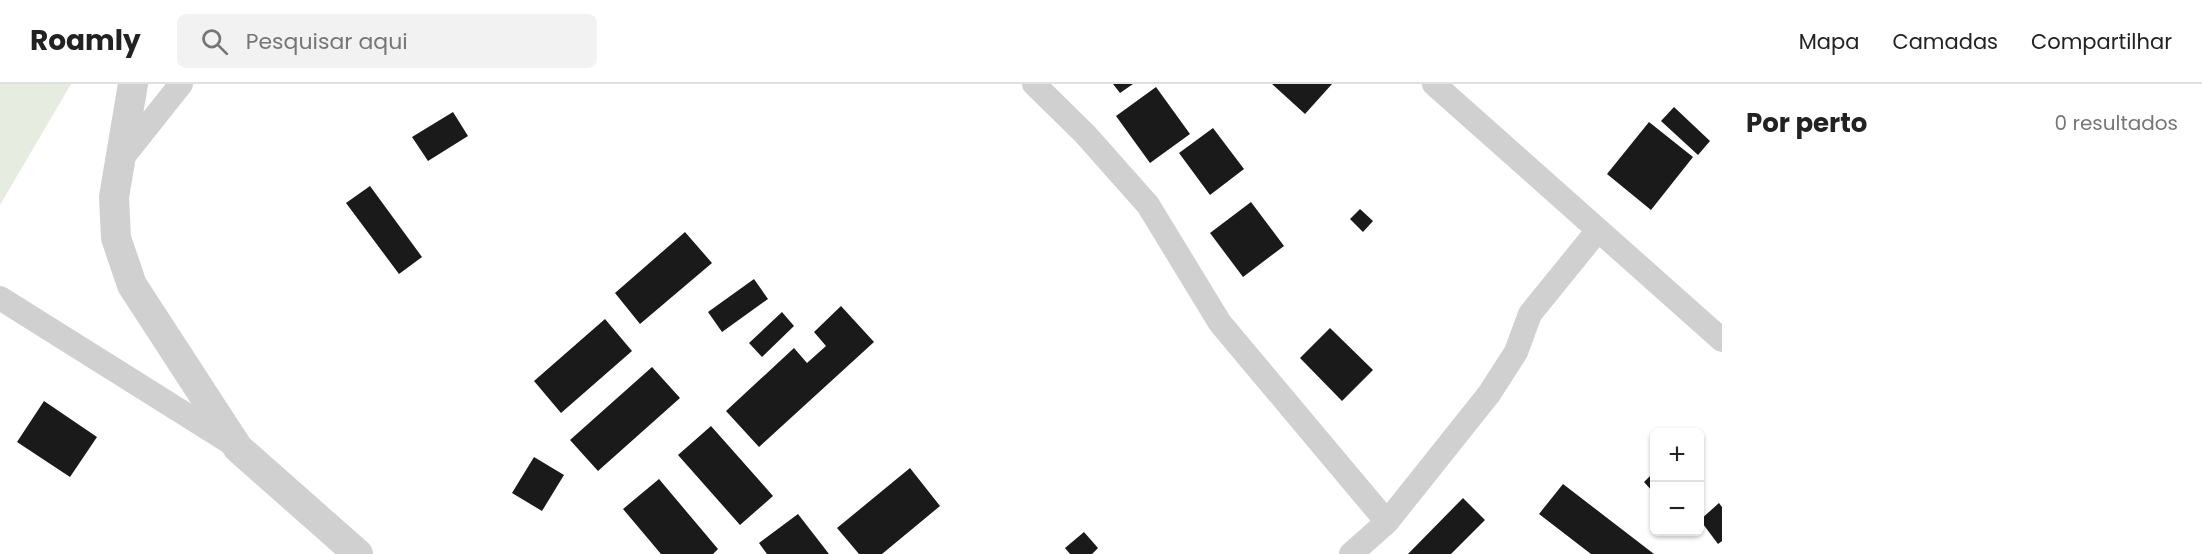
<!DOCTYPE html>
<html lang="pt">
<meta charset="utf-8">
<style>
:root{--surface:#fff;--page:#f2f2f2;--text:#222;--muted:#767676;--line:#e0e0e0}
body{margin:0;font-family:Poppins,sans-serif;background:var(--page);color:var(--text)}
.controls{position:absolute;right:18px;bottom:18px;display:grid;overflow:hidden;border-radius:9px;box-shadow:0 2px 4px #0004}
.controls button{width:54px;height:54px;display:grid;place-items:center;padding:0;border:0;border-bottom:2px solid var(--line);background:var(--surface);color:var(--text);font:30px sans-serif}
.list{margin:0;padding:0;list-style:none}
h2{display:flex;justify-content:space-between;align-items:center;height:78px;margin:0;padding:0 24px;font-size:26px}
h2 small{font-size:20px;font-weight:400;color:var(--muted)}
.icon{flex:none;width:33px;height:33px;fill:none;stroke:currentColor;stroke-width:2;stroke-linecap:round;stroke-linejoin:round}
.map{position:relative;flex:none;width:1722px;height:470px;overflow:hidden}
header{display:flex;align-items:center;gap:36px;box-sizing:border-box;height:84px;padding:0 30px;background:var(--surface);border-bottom:2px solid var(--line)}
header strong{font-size:28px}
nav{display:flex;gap:33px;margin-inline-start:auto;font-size:21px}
.search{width:420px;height:54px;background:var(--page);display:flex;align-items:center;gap:15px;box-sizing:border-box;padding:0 21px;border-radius:9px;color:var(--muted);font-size:22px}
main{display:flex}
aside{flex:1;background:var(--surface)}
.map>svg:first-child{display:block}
.green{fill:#e6ecdf}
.building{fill:#1a1a1a}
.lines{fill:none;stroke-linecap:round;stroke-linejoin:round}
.minor{stroke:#d0d0d0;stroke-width:24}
.tertiary{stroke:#d0d0d0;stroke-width:30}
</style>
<header>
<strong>Roamly</strong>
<div class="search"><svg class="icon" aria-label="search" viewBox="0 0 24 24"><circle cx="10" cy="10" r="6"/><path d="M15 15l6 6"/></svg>Pesquisar aqui</div>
<nav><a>Mapa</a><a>Camadas</a><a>Compartilhar</a></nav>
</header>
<main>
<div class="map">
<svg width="1722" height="470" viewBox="0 0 1722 470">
<rect width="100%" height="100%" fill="#fff"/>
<!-- green -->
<path class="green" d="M0,0H71L0,121Z"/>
<!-- building -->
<path class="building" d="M1113,0H1133L1120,9Z
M1272,0H1332L1305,30Z
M1156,3L1190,50L1150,79L1116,32Z
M1674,23L1710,57L1698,71L1661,37Z
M453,28L468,52L428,77L412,53Z
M1649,38L1693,73L1651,126L1607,90Z
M1213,44L1244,85L1210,111L1179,69Z
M370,102L422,173L399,190L346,119Z
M1251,118L1284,162L1243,193L1210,149Z
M1360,125L1373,137L1363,148L1350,135Z
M685,148L712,179L640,240L615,209Z
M754,195L768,215L722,248L708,228Z
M841,222L874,258L759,363L726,327L794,264L807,279L826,262L814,248Z
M782,228L794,242L762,273L749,259Z
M605,235L632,267L561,329L534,297Z
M1330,244L1373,286L1342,317L1300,274Z
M652,283L680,314L598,387L570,356Z
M44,317L97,353L70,393L17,358Z
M711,342L773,412L740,441L678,371Z
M534,373L564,391L542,427L512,409Z
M910,384L940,422L882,470H859L837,444Z
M1654,388V409L1644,398Z
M659,395L718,465L713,470H661L623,425Z
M1563,400L1654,470H1591L1539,430Z
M1463,414L1485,436L1451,470H1408Z
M1719,419L1722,423V457L1718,460L1700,436Z
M798,430L829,470H767L759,459Z
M1084,448L1098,464L1092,470H1070L1065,464Z"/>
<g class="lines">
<!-- minor -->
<path class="minor" d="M1034,0L1085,50L1148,121L1220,239L1387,438
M1434,0L1722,256
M119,78L181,0
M0,214L236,362
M1351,470L1387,438L1489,310L1516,268L1530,230L1598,146"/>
<!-- tertiary -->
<path class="tertiary" d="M133,0L114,113L116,154L132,201L238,364L358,470"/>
</g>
</svg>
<div class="controls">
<button>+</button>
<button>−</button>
</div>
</div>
<aside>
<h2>Por perto<small>0 resultados</small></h2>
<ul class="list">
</ul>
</aside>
</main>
